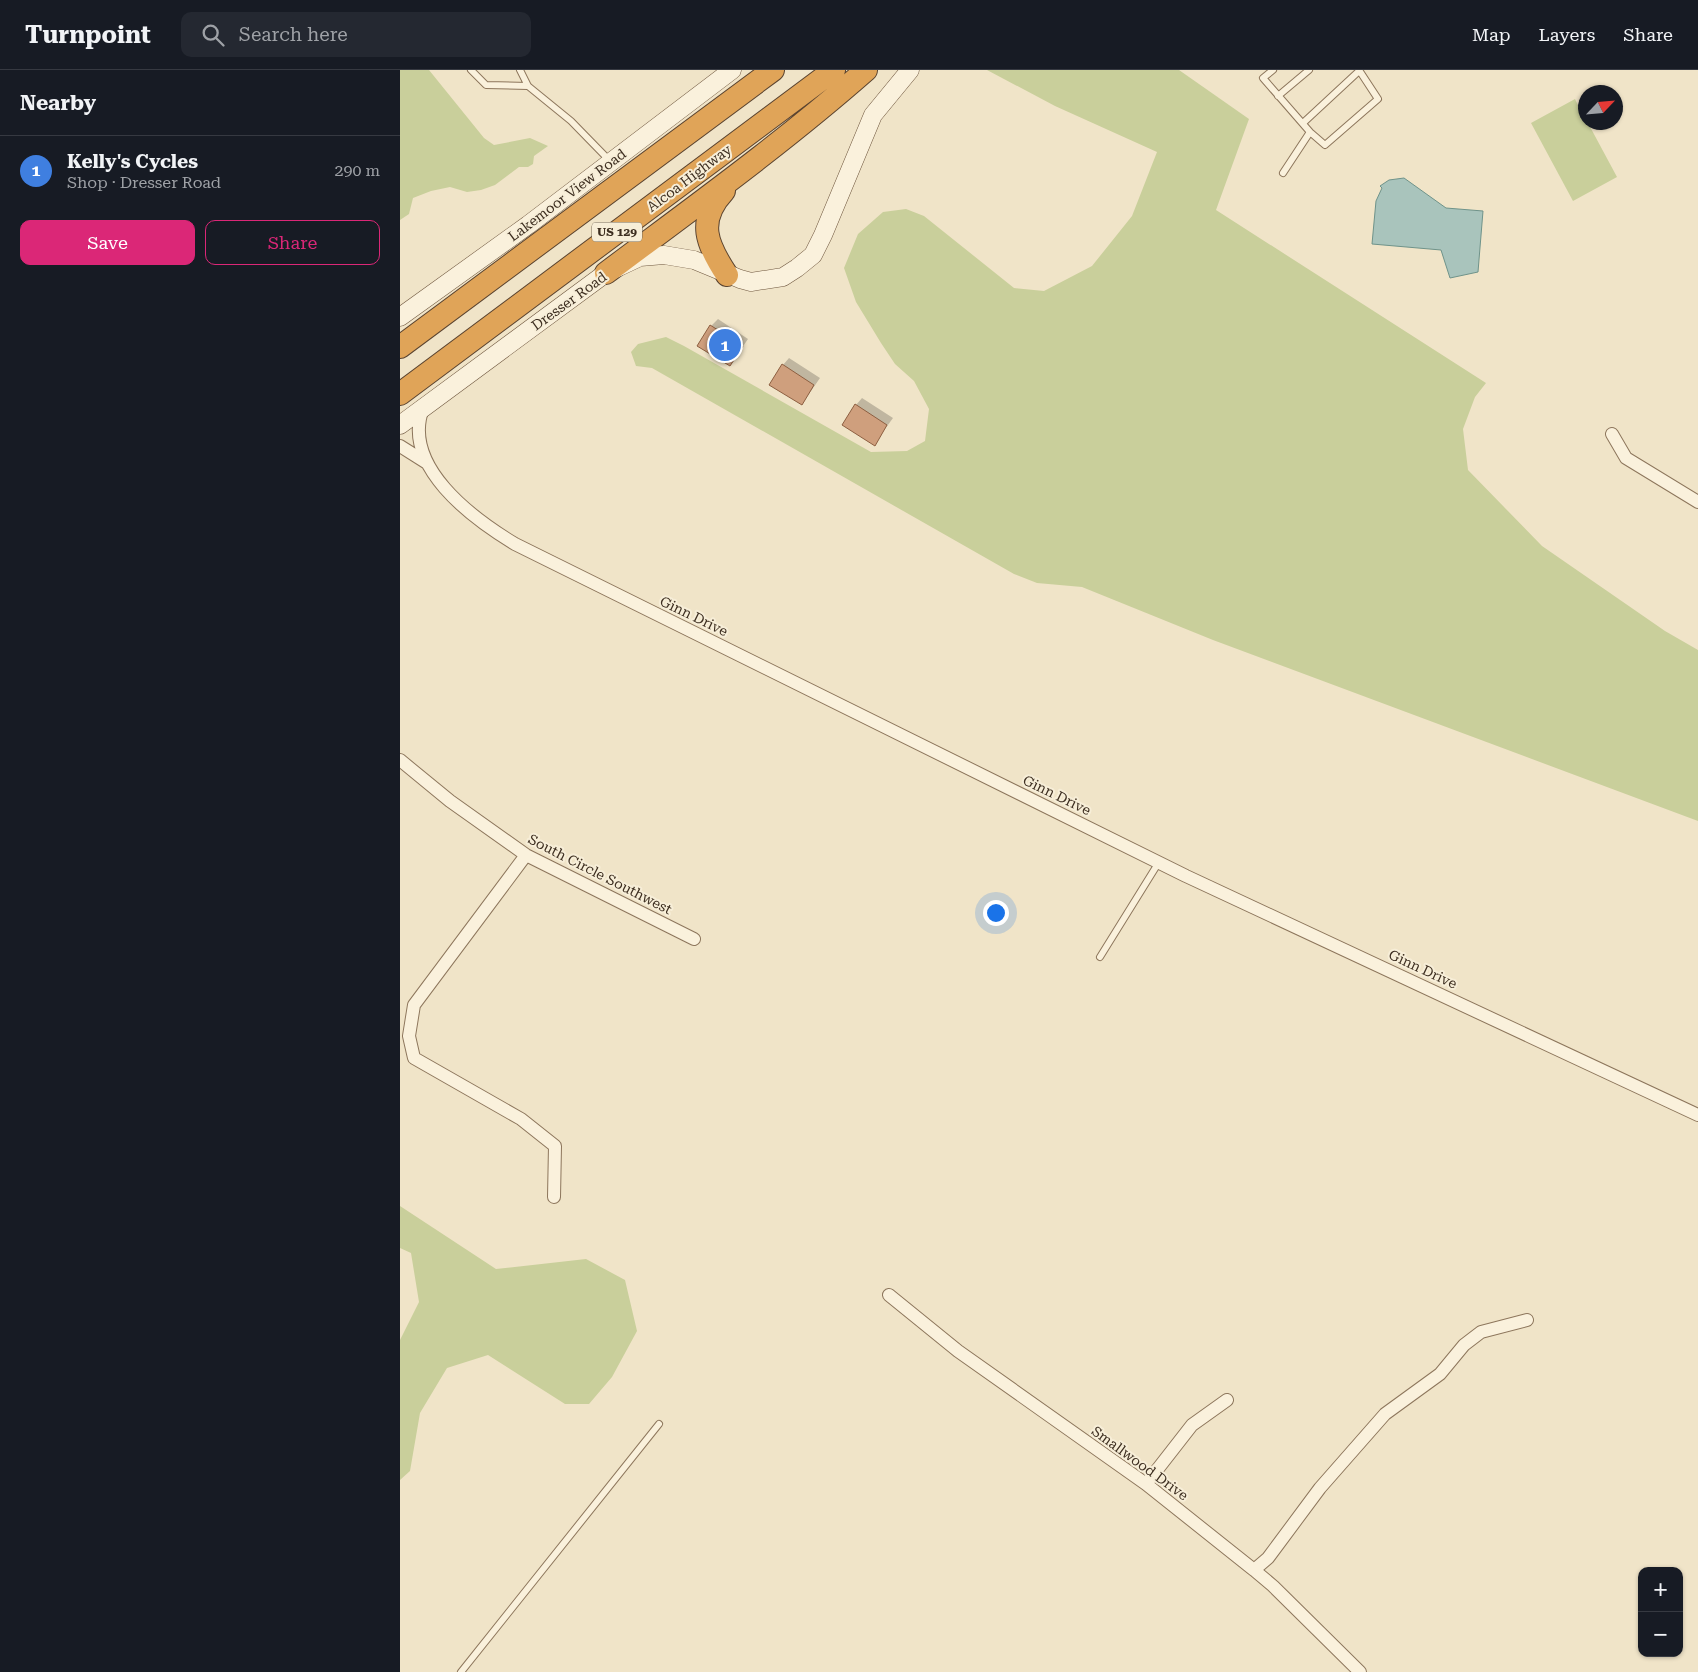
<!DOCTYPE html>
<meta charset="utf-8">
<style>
:root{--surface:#171b24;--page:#242831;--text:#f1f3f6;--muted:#9ea1a6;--line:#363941;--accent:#db2777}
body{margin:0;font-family:"Roboto Serif",serif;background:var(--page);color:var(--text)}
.controls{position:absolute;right:15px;bottom:15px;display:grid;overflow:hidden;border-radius:10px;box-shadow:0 1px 4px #0004}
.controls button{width:45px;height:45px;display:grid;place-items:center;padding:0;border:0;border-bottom:1px solid var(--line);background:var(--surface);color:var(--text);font:25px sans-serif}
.compass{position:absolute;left:1178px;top:15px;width:45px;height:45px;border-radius:50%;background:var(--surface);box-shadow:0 1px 4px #0004;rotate:64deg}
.you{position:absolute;left:595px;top:842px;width:18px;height:18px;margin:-12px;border:4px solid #fff;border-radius:50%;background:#1a73e8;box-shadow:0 0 0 8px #1a73e833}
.badge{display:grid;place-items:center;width:32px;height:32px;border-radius:50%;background:var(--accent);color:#fff;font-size:16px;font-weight:700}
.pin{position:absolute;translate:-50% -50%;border:2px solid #fff;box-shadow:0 1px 5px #0006}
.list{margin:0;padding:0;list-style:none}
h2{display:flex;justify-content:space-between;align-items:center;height:65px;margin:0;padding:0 20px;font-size:21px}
h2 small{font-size:16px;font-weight:400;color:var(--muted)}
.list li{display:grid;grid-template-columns:32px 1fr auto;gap:15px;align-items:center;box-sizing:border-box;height:70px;padding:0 20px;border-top:1px solid var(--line)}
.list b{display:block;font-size:19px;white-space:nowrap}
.list p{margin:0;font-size:16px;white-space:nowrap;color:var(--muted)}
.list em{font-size:16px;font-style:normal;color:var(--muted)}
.actions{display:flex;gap:10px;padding:15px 20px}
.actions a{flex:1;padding:11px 0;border:1px solid var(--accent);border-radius:10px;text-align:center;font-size:18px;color:var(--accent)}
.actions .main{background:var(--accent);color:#fff}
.icon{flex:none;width:28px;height:28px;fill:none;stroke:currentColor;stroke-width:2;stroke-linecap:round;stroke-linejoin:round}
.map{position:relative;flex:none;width:1298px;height:1602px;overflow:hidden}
header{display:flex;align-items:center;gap:30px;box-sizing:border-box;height:70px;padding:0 25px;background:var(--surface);border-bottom:1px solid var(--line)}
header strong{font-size:24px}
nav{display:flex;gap:28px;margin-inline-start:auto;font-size:18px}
.search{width:350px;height:45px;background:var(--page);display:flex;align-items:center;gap:12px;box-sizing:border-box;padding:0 18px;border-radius:10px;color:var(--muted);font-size:19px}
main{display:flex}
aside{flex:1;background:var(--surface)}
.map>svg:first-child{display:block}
.green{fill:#c9cf9b}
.water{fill:#a9c4bc;stroke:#6f938a}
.shadow{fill:#0003}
.building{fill:#cf9f7d;stroke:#8d5f41}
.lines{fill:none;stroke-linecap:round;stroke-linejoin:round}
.lane-casing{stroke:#8d765c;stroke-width:8}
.street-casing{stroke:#8d765c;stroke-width:14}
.secondary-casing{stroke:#6f573f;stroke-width:19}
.highway-casing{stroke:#5b4430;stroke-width:24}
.lane{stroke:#faf1dc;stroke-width:6}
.street{stroke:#faf1dc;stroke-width:12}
.secondary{stroke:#faf1dc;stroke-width:18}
.highway{stroke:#e0a458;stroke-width:22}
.labels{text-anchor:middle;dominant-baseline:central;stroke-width:4;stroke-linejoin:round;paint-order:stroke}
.shield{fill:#f7eed8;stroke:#756857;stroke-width:1}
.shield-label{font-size:12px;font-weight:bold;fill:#3d2e20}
.street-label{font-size:14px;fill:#3d2e20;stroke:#f7eed8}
</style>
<header>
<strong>Turnpoint</strong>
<div class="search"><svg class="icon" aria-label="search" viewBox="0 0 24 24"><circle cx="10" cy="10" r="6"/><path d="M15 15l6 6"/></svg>Search here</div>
<nav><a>Map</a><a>Layers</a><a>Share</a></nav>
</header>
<main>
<aside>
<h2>Nearby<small></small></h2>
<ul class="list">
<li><span class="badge" style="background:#3f7fe0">1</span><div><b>Kelly's Cycles</b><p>Shop · Dresser Road</p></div><em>290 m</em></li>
</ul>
<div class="actions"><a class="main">Save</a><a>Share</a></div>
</aside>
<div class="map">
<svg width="1298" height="1602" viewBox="0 0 1298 1602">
<rect width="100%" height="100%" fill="#f0e4c8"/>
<!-- green -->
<path class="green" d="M0,0H29L84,68L94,75L130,68L148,76L134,86L133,94L128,97H119L95,115L81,120L67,122L50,117L31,121L13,128L9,144L0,150Z
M587,0H779L849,49L816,140L1086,313L1075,327L1063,359L1068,400L1142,476L1265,561L1298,580V751L813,570L682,517L637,513L614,504L252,298L236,296L231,282L238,274L266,267L284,276L471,382L507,381L525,371L529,339L514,311L495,294L481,273L456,232L444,198L458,164L483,142L506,139L524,146L614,218L644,221L692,196L732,146L757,82L655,36Z
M1175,29L1186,52L1188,53L1217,107L1173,131L1131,53Z
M0,1136L96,1199L186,1189L225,1210L237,1261L212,1307L189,1334H165L88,1285L47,1298L20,1343L10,1401L0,1410V1270L19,1232L11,1183L0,1178Z"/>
<!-- water -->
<path class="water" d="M1004,108L1046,138L1083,141L1078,202L1050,208L1041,180L972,174L976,131L982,118L980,116L989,110Z"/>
<!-- shadow -->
<path class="shadow" d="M318,249L348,269L330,295L311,256Z
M389,288L420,308L402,334L383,295Z
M462,328L493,348L474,374L456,335Z"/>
<!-- building -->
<path class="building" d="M310,255L343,276L330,296L297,276Z
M382,294L414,315L402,335L369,315Z
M455,334L487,355L475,376L442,355Z"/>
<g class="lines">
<!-- lane casing -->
<g class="lane-casing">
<path id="lane" d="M71,0L86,15L128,16
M120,0L128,16L171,51L210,91
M873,0L863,8L910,62L925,75L978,29L959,0
M878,26L909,0
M903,53L959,1
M883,103L910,62
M700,887L759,792
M61,1602L259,1354"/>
</g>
<!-- street casing -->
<g class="street-casing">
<path id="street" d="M23,338C1,396 72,448 115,474L786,806L1298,1045
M1212,364L1226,388L1298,432
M0,376L27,393
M0,690L50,731L126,785L294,869
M126,785L14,935L9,966L14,988L121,1049L155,1076L154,1127
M489,1225L558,1281L746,1414L854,1500L873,1516L960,1602
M746,1414L792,1355L827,1330
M854,1500L868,1488L920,1418L985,1344L1040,1304L1064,1275L1081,1262L1127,1250"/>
</g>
<!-- secondary casing -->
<g class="secondary-casing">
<path id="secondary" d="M0,247L128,155L332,0
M0,355L206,203L240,187L264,185L294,190L340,209L351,212L383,207L397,198L413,185L423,165L473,45L510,0"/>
</g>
<!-- highway casing -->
<g class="highway-casing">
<path id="highway" d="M324,121C296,151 307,175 327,205
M206,203C294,137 383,73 466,0
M0,277L373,0
M0,324L434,0"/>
</g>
<!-- lane -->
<use href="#lane" class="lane"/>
<!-- street -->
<use href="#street" class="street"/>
<!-- secondary -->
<use href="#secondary" class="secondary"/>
<!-- highway -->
<use href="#highway" class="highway"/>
</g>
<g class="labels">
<!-- shield labels -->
<rect class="shield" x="192" y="152.5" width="50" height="19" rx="4"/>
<g class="shield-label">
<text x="217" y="162">US 129</text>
</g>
<!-- street labels -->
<g class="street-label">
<text transform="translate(289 108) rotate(-37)">Alcoa Highway</text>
<text transform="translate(167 125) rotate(-37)">Lakemoor View Road</text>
<text transform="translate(169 231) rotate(-36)">Dresser Road</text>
<text transform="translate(294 546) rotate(26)">Ginn Drive</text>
<text transform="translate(657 725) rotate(26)">Ginn Drive</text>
<text transform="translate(200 804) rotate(27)">South Circle Southwest</text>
<text transform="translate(1023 899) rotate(25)">Ginn Drive</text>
<text transform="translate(740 1393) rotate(36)">Smallwood Drive</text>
</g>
</g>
</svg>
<div class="controls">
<button>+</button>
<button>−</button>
</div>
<svg class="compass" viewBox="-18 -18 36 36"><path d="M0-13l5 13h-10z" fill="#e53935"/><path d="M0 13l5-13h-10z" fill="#9ea1a6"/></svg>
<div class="you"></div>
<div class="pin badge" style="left:325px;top:275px;background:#3f7fe0">1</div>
</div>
</main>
